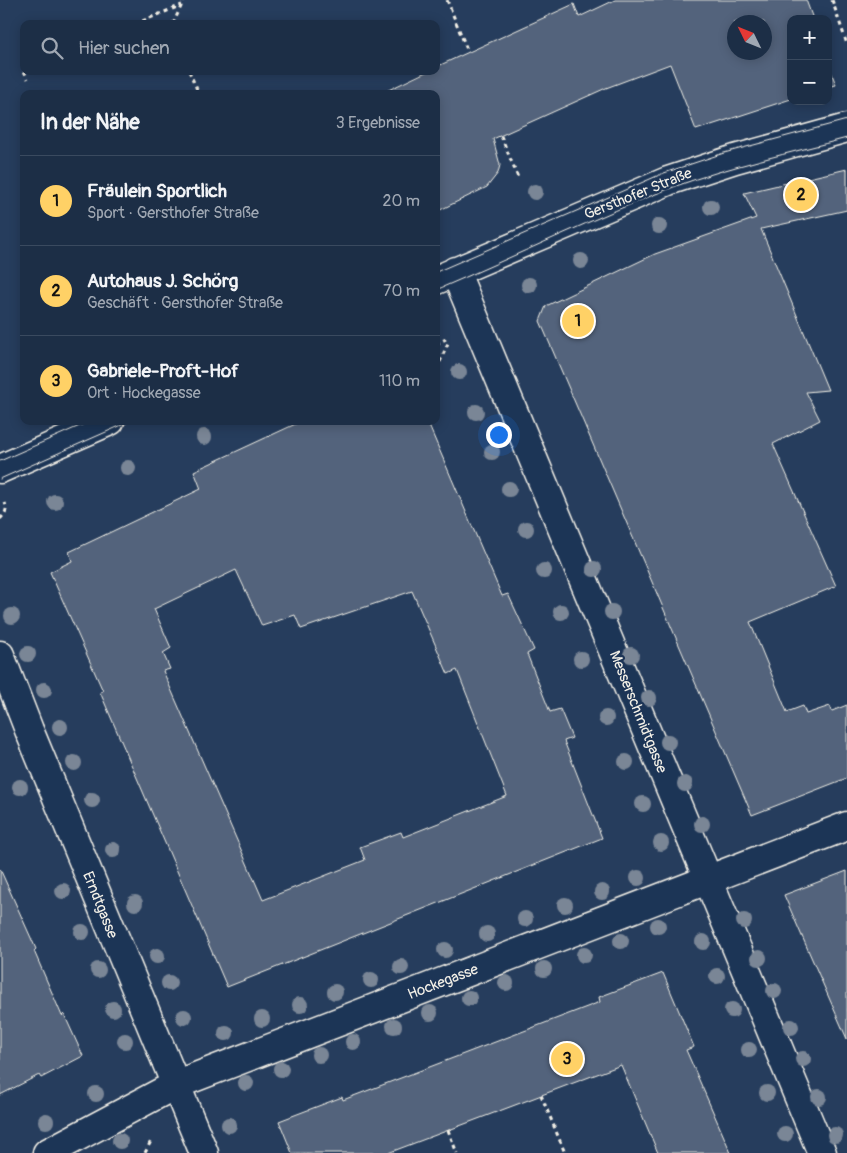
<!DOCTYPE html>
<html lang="de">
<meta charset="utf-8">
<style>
:root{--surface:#1c2e46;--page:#293a51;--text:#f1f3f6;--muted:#a0a8b3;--line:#3a4a5f;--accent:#ffd166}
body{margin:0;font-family:Pangolin,sans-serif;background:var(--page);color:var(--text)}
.controls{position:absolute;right:15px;top:15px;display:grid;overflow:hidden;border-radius:10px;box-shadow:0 2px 12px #0003}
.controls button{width:45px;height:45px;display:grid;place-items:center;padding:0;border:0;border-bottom:1px solid var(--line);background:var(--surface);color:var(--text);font:25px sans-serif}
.compass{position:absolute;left:727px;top:15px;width:45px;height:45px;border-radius:50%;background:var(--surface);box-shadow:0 2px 12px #0003;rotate:313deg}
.you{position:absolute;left:498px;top:434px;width:18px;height:18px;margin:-12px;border:4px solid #fff;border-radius:50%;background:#1a73e8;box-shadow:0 0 0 8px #1a73e833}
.badge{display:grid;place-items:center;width:32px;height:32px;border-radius:50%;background:var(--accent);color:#111;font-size:16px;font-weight:700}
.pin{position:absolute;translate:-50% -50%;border:2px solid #fff;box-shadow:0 1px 5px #0006}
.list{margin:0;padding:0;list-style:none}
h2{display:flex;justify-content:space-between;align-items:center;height:65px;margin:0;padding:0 20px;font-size:21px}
h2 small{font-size:16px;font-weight:400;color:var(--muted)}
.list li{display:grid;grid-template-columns:32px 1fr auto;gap:15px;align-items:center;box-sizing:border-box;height:90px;padding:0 20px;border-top:1px solid var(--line)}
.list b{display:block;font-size:19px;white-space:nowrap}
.list p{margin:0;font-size:16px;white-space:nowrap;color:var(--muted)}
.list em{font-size:16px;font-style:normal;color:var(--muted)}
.icon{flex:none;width:28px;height:28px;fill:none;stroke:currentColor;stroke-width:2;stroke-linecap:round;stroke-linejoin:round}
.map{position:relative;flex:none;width:847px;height:1153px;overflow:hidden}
.search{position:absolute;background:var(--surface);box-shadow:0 2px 12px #0003;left:20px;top:20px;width:420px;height:55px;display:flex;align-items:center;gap:12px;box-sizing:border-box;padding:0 18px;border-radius:10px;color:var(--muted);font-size:19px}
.panel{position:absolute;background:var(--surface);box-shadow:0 2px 12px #0003;left:20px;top:90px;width:420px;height:335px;border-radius:10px}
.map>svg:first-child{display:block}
.building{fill:#52647b;stroke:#f4f1e8;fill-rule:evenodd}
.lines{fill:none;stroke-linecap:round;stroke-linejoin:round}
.minor-casing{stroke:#f4f1e8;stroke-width:31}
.path{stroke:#f4f1e8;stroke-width:3;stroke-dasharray:4 4;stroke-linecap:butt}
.minor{stroke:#1d3557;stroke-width:28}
.tram{stroke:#f4f1e8;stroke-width:1}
.tree{fill:#7a8696}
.labels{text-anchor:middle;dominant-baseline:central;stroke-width:4.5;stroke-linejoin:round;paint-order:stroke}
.street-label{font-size:15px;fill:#f4f1e8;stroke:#1d3557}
</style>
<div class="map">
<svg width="847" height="1153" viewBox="0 0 847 1153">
<rect width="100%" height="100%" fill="#263d5d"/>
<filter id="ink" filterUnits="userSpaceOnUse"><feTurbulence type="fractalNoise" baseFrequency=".02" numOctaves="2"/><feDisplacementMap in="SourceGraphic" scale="10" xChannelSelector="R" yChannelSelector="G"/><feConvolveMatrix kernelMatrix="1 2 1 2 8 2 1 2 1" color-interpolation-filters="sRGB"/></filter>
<g filter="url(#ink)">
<!-- building -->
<path class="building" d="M615,0H806L813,19H791V99L696,130L670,64L606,88L493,139L500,165L498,173L487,187L436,212V94H380L428,71H436V67L574,4L579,17ZM734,22H764V52H734Z
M828,63L836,85L828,87Z
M847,169V210L761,229L828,390L806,392L820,420L773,444L836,586L750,622L787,712L803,706L806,714L830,706L832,711L847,705V778L752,815L540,321L546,306L655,254L756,218L744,193Z
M302,421H427L502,596L508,594L534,650L527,654L550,712L560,709L572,738L564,741L602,838L227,987L100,692L103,691L50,572L72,561L69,552L201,489L194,471ZM236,570L262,626L295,615L301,629L412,591L448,674L457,670L507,796L403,837L401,832L360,847L365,860L263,900L163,671L170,669L163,653L171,648L154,609Z
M0,869L36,949L34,951L62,1016L64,1014L83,1056L41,1078L39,1075L0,1095Z
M847,871V1039L784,895Z
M663,973L694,1047L686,1050L731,1153H658L621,1065L388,1153H292L279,1121L342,1097L343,1100L600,1002L599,997Z"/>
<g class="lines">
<!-- minor casing -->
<g class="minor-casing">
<path id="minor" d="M455,271L822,1153
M436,280L668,181L735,159L847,128
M0,469L110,421
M0,655L29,730L204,1153
M47,1153L175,1085L847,826"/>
</g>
<!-- path -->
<path class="path" d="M447,0L468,52
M832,0L847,44
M135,24L182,5
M173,24L184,0
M24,71L28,79
M189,71L199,94
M501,136L519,180
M436,344L446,339
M440,362L448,343
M0,519C5,514 8,510 5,503
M541,1095L565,1153
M448,1130L457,1153
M145,1153L151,1141"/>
<!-- minor -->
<use href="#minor" class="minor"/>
<!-- tram -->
<path class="tram" d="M436,272L664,173L724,153L847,120
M436,290C516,256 595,217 676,186C731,166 790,153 847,138
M0,461L91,421
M0,479L131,421"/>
</g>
<!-- trees -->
<g class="tree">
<circle cx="535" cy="192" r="8"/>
<circle cx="711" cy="207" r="8"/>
<circle cx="659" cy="226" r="8"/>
<circle cx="581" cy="261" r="8"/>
<circle cx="529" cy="285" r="8"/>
<circle cx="459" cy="372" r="8"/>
<circle cx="476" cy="412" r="8"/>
<circle cx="204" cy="437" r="8"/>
<circle cx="492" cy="452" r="8"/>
<circle cx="128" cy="468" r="8"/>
<circle cx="509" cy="489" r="8"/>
<circle cx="55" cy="502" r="8"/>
<circle cx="526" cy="529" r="8"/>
<circle cx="594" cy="569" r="8"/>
<circle cx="544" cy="571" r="8"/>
<circle cx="561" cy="612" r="8"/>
<circle cx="612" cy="612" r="8"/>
<circle cx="12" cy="616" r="8"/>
<circle cx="28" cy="654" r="8"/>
<circle cx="631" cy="655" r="8"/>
<circle cx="581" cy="659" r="8"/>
<circle cx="44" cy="690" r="8"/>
<circle cx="649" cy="698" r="8"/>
<circle cx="606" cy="718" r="8"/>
<circle cx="60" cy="727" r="8"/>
<circle cx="668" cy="742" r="8"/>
<circle cx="626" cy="762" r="8"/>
<circle cx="74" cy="763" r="8"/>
<circle cx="685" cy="784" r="8"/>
<circle cx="20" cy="787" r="8"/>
<circle cx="92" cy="800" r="8"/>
<circle cx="643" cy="804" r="8"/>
<circle cx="702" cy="824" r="8"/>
<circle cx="661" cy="843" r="8"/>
<circle cx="113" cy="850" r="8"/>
<circle cx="638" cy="878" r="8"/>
<circle cx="63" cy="891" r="8"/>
<circle cx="602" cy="892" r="8"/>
<circle cx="135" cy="903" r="8"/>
<circle cx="565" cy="905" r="8"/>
<circle cx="525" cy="919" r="8"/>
<circle cx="744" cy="921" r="8"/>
<circle cx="658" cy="926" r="8"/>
<circle cx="82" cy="932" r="8"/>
<circle cx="487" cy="934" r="8"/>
<circle cx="621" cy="941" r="8"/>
<circle cx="703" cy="942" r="8"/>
<circle cx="445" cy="950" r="8"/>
<circle cx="584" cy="955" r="8"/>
<circle cx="157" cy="956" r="8"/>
<circle cx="759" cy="958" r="8"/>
<circle cx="401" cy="967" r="8"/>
<circle cx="544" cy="969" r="8"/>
<circle cx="98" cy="970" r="8"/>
<circle cx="717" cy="976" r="8"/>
<circle cx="371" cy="980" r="8"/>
<circle cx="169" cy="983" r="8"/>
<circle cx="506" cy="983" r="8"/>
<circle cx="774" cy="991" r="8"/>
<circle cx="335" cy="992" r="8"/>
<circle cx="469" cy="998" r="8"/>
<circle cx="300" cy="1005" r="8"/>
<circle cx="113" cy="1009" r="8"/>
<circle cx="732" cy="1010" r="8"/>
<circle cx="430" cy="1013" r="8"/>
<circle cx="184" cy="1017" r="8"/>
<circle cx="262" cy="1019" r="8"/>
<circle cx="394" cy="1026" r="8"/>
<circle cx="791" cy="1027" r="8"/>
<circle cx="226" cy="1033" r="8"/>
<circle cx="125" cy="1041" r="8"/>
<circle cx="353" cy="1042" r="8"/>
<circle cx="749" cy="1050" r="8"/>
<circle cx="319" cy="1055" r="8"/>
<circle cx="803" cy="1059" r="8"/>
<circle cx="281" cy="1069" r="8"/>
<circle cx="246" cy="1083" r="8"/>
<circle cx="767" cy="1093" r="8"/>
<circle cx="96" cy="1094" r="8"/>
<circle cx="819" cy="1097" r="8"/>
<circle cx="46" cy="1121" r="8"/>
<circle cx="229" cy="1125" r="8"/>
<circle cx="785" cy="1134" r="8"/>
<circle cx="835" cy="1135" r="8"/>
<circle cx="120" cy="1141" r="8"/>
</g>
</g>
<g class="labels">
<!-- street labels -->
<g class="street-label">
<text transform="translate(638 194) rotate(-22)">Gersthofer Straße</text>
<text transform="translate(638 712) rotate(68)">Messerschmidtgasse</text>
<text transform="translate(100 905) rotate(68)">Erndtgasse</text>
<text transform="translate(443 982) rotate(-21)">Hockegasse</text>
</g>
</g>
</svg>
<div class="controls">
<button>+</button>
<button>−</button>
</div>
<svg class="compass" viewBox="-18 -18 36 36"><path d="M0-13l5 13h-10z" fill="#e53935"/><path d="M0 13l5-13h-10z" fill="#a0a8b3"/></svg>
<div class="you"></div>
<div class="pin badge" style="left:578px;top:321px">1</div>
<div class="pin badge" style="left:801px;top:195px">2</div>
<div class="pin badge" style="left:567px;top:1059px">3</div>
<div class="search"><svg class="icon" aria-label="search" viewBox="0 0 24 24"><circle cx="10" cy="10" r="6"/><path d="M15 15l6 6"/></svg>Hier suchen</div>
<section class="panel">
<h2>In der Nähe<small>3 Ergebnisse</small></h2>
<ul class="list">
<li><span class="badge">1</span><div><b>Fräulein Sportlich</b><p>Sport · Gersthofer Straße</p></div><em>20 m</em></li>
<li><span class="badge">2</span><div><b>Autohaus J. Schörg</b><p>Geschäft · Gersthofer Straße</p></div><em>70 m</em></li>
<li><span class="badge">3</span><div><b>Gabriele-Proft-Hof</b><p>Ort · Hockegasse</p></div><em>110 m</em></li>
</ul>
</section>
</div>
